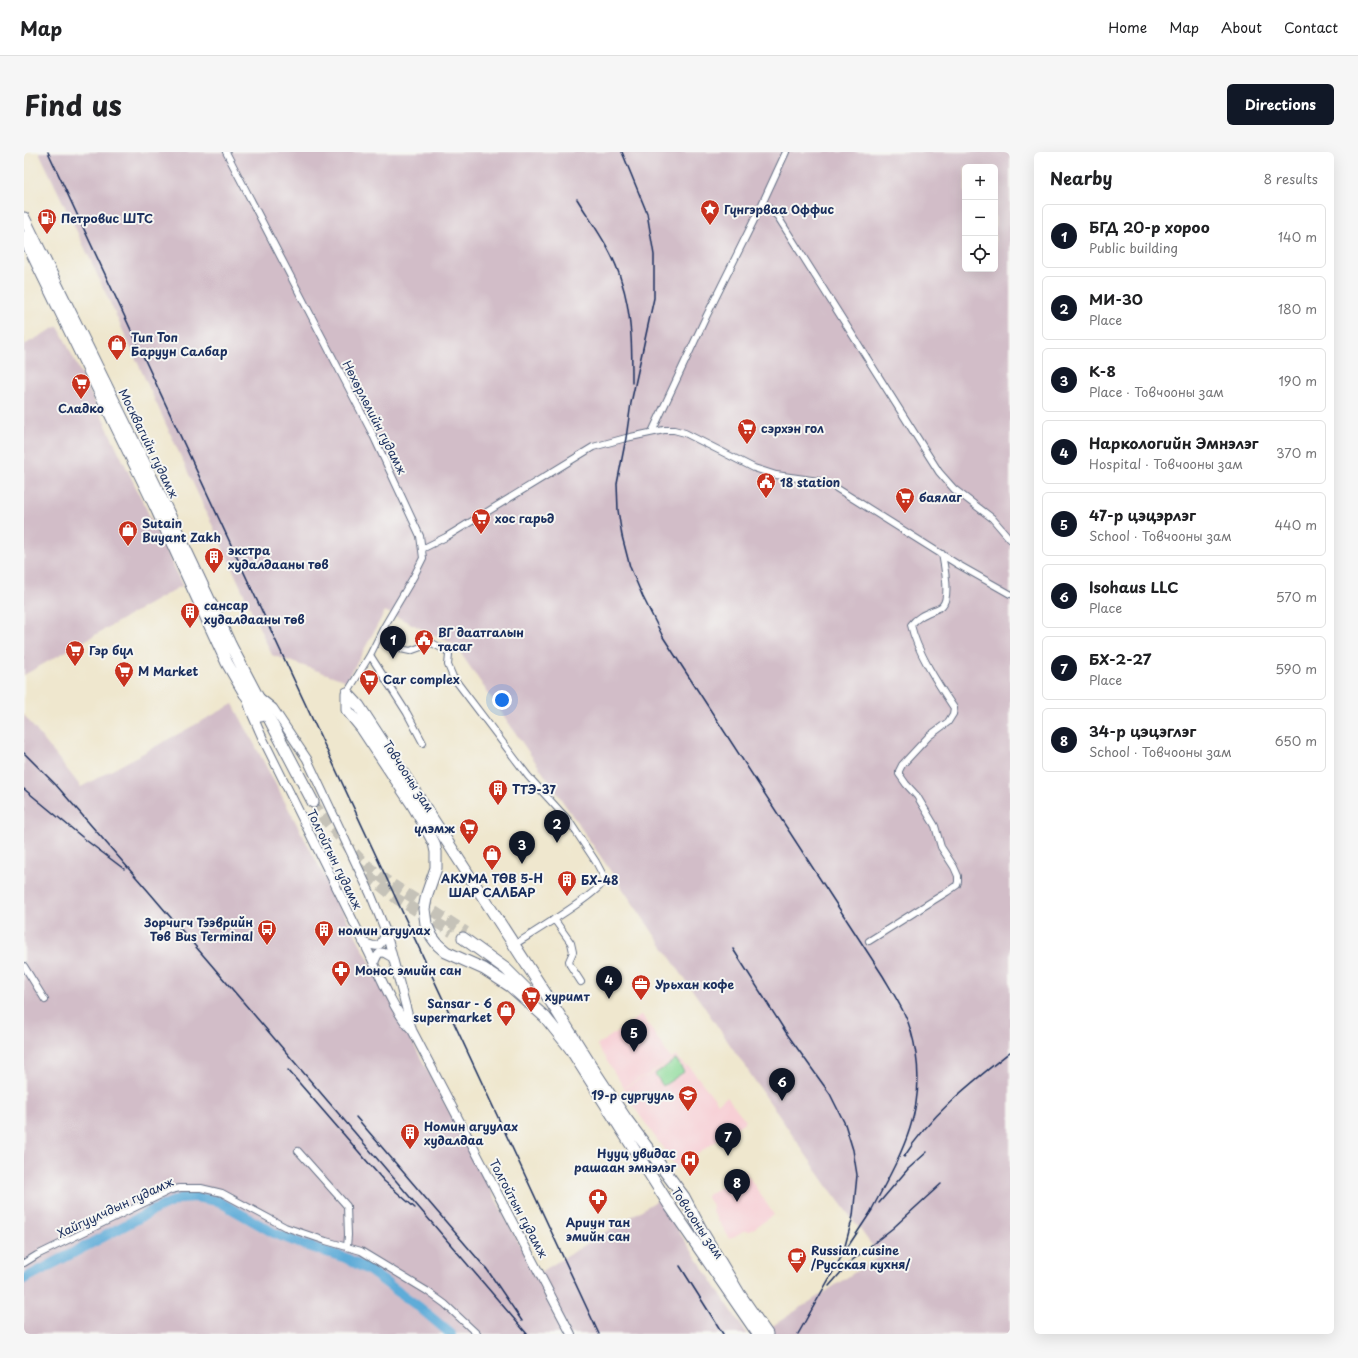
<!DOCTYPE html>
<meta charset="utf-8">
<style>
:root{--surface:#fff;--page:#f6f6f6;--text:#202124;--muted:#757577;--line:#e0e0e0;--accent:#111827}
body{margin:0;font-family:"Playpen Sans",sans-serif;background:var(--page);color:var(--text)}
.controls{position:absolute;right:12px;top:12px;display:grid;overflow:hidden;border-radius:6px;box-shadow:0 4px 16px #0002}
.controls button{width:36px;height:36px;display:grid;place-items:center;padding:0;border:0;border-bottom:1px solid var(--line);background:var(--surface);color:var(--text);font:20px sans-serif}
.you{position:absolute;left:478px;top:548px;width:14px;height:14px;margin:-10px;border:3px solid #fff;border-radius:50%;background:#1a73e8;box-shadow:0 0 0 6px #1a73e833}
.badge{display:grid;place-items:center;width:26px;height:26px;border-radius:50%;background:var(--accent);color:#fff;font-size:13px;font-weight:700}
.pin{position:absolute;translate:-50% -33px;filter:drop-shadow(0 1px 2px #0008)}
.pin::after{content:'';position:absolute;top:21px;width:14px;height:12px;background:inherit;clip-path:polygon(0 0,100% 0,50% 100%)}
.list{margin:0;padding:0;list-style:none}
h2{display:flex;justify-content:space-between;align-items:center;height:52px;margin:0;padding:0 16px;font-size:17px}
h2 small{font-size:13px;font-weight:400;color:var(--muted)}
.list li{display:grid;grid-template-columns:26px 1fr auto;gap:12px;align-items:center;box-sizing:border-box;height:64px;margin:0 8px 8px;padding:0 8px;border:1px solid var(--line);border-radius:6px}
.list b{display:block;font-size:15px;white-space:nowrap}
.list p{margin:0;font-size:13px;white-space:nowrap;color:var(--muted)}
.list em{font-size:13px;font-style:normal;color:var(--muted)}
.icon{flex:none;width:22px;height:22px;fill:none;stroke:currentColor;stroke-width:2;stroke-linecap:round;stroke-linejoin:round}
.map{position:relative;flex:none;width:986px;height:1182px;overflow:hidden;border-radius:6px}
header{display:flex;align-items:center;gap:24px;box-sizing:border-box;height:56px;padding:0 20px;background:var(--surface);border-bottom:1px solid var(--line)}
header strong{font-size:19px}
nav{display:flex;gap:22px;margin-inline-start:auto;font-size:14px}
.intro{display:flex;align-items:center;justify-content:space-between;box-sizing:border-box;height:96px;padding:0 24px}
h1{margin:0;font-size:28px}
.button{padding:10px 18px;border-radius:6px;background:var(--accent);color:#fff;font-size:14px;font-weight:700}
main{display:flex;gap:24px;padding:0 24px}
aside{flex:1;background:var(--surface);border-radius:6px;box-shadow:0 4px 16px #0002}
.map>svg:first-child{display:block}
.built{fill:#f7cfd5}
.industrial{fill:#d2bdc8;fill-rule:evenodd}
.pitch{fill:#8bda98;stroke:#53847b}
.lines{fill:none;stroke-linecap:round;stroke-linejoin:round}
.river{stroke:#5facd8;stroke-width:10}
.highway-tunnel{stroke:#c5c2b8;stroke-width:11;stroke-dasharray:11 5.5;stroke-linecap:butt}
.street-casing{stroke:#656f85;stroke-width:8}
.secondary-casing{stroke:#656f85;stroke-width:10}
.highway-casing{stroke:#656f85;stroke-width:13}
.street{stroke:#fff;stroke-width:6}
.secondary{stroke:#fff;stroke-width:8}
.highway{stroke:#fff;stroke-width:11}
.rail{stroke:#1b2f5e;stroke-width:1.5}
.labels{text-anchor:middle;dominant-baseline:central;stroke-width:4;stroke-linejoin:round;paint-order:stroke}
.poi-label{font-size:12px;font-weight:bold;fill:#1b2f5e;stroke:#f6f6f2;text-anchor:start}
.street-label{font-size:12px;fill:#1b2f5e;stroke:#f6f6f2}
</style>
<header>
<strong>Map</strong>
<nav><a>Home</a><a>Map</a><a>About</a><a>Contact</a></nav>
</header>
<div class="intro"><h1>Find us</h1><a class="button">Directions</a></div>
<main>
<div class="map">
<svg width="986" height="1182" viewBox="0 0 986 1182">
<rect width="100%" height="100%" fill="#f6f6f2"/>
<filter id="ink" filterUnits="userSpaceOnUse"><feTurbulence type="fractalNoise" baseFrequency=".025" numOctaves="2"/><feDisplacementMap in="SourceGraphic" scale="8" xChannelSelector="R" yChannelSelector="G"/><feConvolveMatrix kernelMatrix="1 2 1 2 8 2 1 2 1" color-interpolation-filters="sRGB"/></filter>
<filter id="wash" filterUnits="userSpaceOnUse"><feTurbulence type="fractalNoise" baseFrequency=".012" numOctaves="4" result="noise"/><feDisplacementMap in="SourceGraphic" scale="16" xChannelSelector="R" yChannelSelector="G"/><feGaussianBlur stdDeviation="0.9" result="paint"/><feColorMatrix in="noise" values="0 0 0 0 0 0 0 0 0 0 0 0 0 0 0 0 0 1.4 0 .05"/><feComposite in="paint" operator="in"/></filter>
<g filter="url(#wash)">
<rect width="100%" height="100%" fill="#efe7ce"/>
<!-- built -->
<path class="built" d="M618,863L647,907L623,924H619L600,936L573,893Z
M652,904L662,915L664,913L694,951L703,945L722,969L653,1016L598,938L620,924L623,925Z
M721,1019L750,1063L726,1079H719L706,1087L688,1059L689,1055L682,1044Z"/>
<!-- industrial -->
<path class="industrial" d="M15,0H986V1182H736L856,1104L802,1032L431,493L361,459L323,529L248,503L66,107ZM941,15H971V117H941Z
M34,174L159,433L0,523V193Z
M209,552L512,1123L634,1048L723,1182H0V563L57,635Z"/>
<!-- pitch -->
<path class="pitch" d="M652,907L660,920L639,934L631,922Z"/>
<g class="lines">
<!-- river -->
<path class="river" d="M0,1127L128,1059L157,1046L171,1045L194,1049L250,1081L278,1092L322,1106L346,1119L395,1155L427,1182"/>
</g>
</g>
<g filter="url(#ink)">
<g class="lines">
<!-- highway-tunnel -->
<path class="highway-tunnel" d="M289,650L298,664L319,689L337,708L360,727L442,780
M331,713L373,747L428,780"/>
<!-- street casing -->
<g class="street-casing">
<path id="street" d="M202,0L348,281L396,384L399,406L390,424L360,475L346,503L323,541
M738,52L746,57L754,65L915,320L930,337L968,366L986,387
M628,280L681,167L738,52L762,0
M398,397L422,385L569,295L602,286L640,278H650L661,281L730,316L752,323L795,329L809,334L933,412L986,442
M360,475L377,497L386,499L408,491L423,499L425,503L424,513L429,525L504,624L545,669L572,710L581,727C578,740 505,783 490,793
M346,503L383,561L399,591
M530,767L547,791L549,800L545,809L546,813L557,830
M845,789L910,748L923,740L933,733L934,730V724L930,715L917,695L911,674L893,644L882,632L875,622V619L878,613L905,584L924,570L929,562L930,556C914,532 893,500 887,473C893,465 901,462 910,458C913,457 916,456 918,454C927,445 920,413 918,402
M0,814L21,848
M274,999L323,1054L324,1083L323,1095
M0,1111L13,1103L147,1038L156,1036H177L198,1041L261,1075L302,1089L337,1099L403,1139L421,1152L453,1182"/>
</g>
<!-- secondary casing -->
<g class="secondary-casing">
<path id="secondary" d="M234,544L249,556L283,607L346,741L362,780L388,878L547,1182
M222,545L227,560L238,585C273,657 309,729 345,801C355,822 372,863 388,878
M339,790C354,797 357,795 362,780
M350,811C355,797 358,799 369,806"/>
</g>
<!-- highway casing -->
<g class="highway-casing">
<path id="highway" d="M0,66L136,343L207,494L289,650
M0,85L131,354L203,511L221,542L230,552L237,564
M323,541V558L337,575L388,652L401,674L410,691L412,700V716L403,742L400,757L402,772L408,785L414,793L422,800L460,817L486,834L521,865L546,896L646,1054L734,1182
M323,541L335,554L358,589L529,853L571,920L602,967L660,1045L679,1081L716,1143L743,1182
M439,786L482,817L509,844"/>
</g>
<!-- street -->
<use href="#street" class="street"/>
<!-- secondary -->
<use href="#secondary" class="secondary"/>
<!-- highway -->
<use href="#highway" class="highway"/>
<!-- rail -->
<path class="rail" d="M24,0L575,1182
M598,0L623,61L630,103V146L607,251L602,286L593,332L594,358L598,384L606,415L619,445L639,485L859,824C866,836 874,849 880,861C886,873 890,889 892,902C902,966 872,1010 845,1063
M553,47C569,73 589,99 597,128C608,161 608,196 608,231
M0,601L32,633L125,740L503,1182
M0,637L63,689L100,717
M709,797L763,882L806,942L821,972L829,998L833,1023L829,1064L821,1094
M264,918L360,1029L391,1056
M332,965L465,1120
M880,1005C907,962 947,931 986,900
M855,1051L884,1017L903,1000
M656,1114L699,1182
M462,1116L498,1169
M805,1134L826,1110L869,1076L917,1032
M774,1182L819,1102L848,1058"/>
</g>
</g>
<!-- icons -->
<defs>
<g id="sight-pin" transform="scale(1)"><path d="M0 17L-7.5 6A9.5 9.5 0 1 1 7.5 6Z" fill="#c8321e" stroke="#f6f6f2"/><path d="M0-6L1.8-2.2L6-1.7L2.9 1.2L3.7 5.4L0 3.3L-3.7 5.4L-2.9 1.2L-6-1.7L-1.8-2.2Z" fill="#fff"/></g>
<g id="fuel-pin" transform="scale(1)"><path d="M0 17L-7.5 6A9.5 9.5 0 1 1 7.5 6Z" fill="#c8321e" stroke="#f6f6f2"/><path d="M-5.5-6h7V0h2V4h1.3V-2.5L3-4.5l.8-.8L6-3V5H2.5V1h-1V6h-7ZM-4.2-4.7v3.2H.2V-4.7Z" fill="#fff"/></g>
<g id="shop-pin" transform="scale(1)"><path d="M0 17L-7.5 6A9.5 9.5 0 1 1 7.5 6Z" fill="#c8321e" stroke="#f6f6f2"/><path d="M-5-2.5h2.3a2.7 3.5 0 0 1 5.4 0H5L5.5 6h-11ZM-1.5-2.5h3a1.5 2.3 0 0 0-3 0Z" fill="#fff"/></g>
<g id="supermarket-pin" transform="scale(1)"><path d="M0 17L-7.5 6A9.5 9.5 0 1 1 7.5 6Z" fill="#c8321e" stroke="#f6f6f2"/><path d="M-6-5.5h2.5l.6 2H6L4.5 2H-2.5L-4.4-4H-6ZM-1.5 3.2a1.3 1.3 0 1 0 .1 0ZM3 3.2a1.3 1.3 0 1 0 .1 0Z" fill="#fff"/></g>
<g id="civic-pin" transform="scale(1)"><path d="M0 17L-7.5 6A9.5 9.5 0 1 1 7.5 6Z" fill="#c8321e" stroke="#f6f6f2"/><path d="M-.6-6.5H3V-4.5H.6V-3L4-1V1h2V6H-6V1h2V-1L-.6-3ZM-1.2 2.5V6h2.4V2.5Z" fill="#fff"/></g>
<g id="building-pin" transform="scale(1)"><path d="M0 17L-7.5 6A9.5 9.5 0 1 1 7.5 6Z" fill="#c8321e" stroke="#f6f6f2"/><path d="M-4-6H4V6H1V3H-1V6H-4ZM-2.5-4.3h1.7v1.8h-1.7ZM.8-4.3h1.7v1.8H.8ZM-2.5-1h1.7V.8h-1.7ZM.8-1h1.7V.8H.8Z" fill="#fff"/></g>
<g id="bus-pin" transform="scale(1)"><path d="M0 17L-7.5 6A9.5 9.5 0 1 1 7.5 6Z" fill="#c8321e" stroke="#f6f6f2"/><path d="M-5-6H5V4H4V6H2V4H-2V6H-4V4H-5ZM-3.5-4V0h7V-4ZM-3.5 1.2v1.5H-2V1.2ZM2 1.2v1.5H3.5V1.2Z" fill="#fff"/></g>
<g id="pharmacy-pin" transform="scale(1)"><path d="M0 17L-7.5 6A9.5 9.5 0 1 1 7.5 6Z" fill="#c8321e" stroke="#f6f6f2"/><path d="M-2-6h4v4h4v4h-4v4h-4v-4h-4v-4h4Z" fill="#fff"/></g>
<g id="office-pin" transform="scale(1)"><path d="M0 17L-7.5 6A9.5 9.5 0 1 1 7.5 6Z" fill="#c8321e" stroke="#f6f6f2"/><path d="M-6-3h4V-5.5h4V-3h4V5H-6ZM-1-4.5V-3h2v-1.5ZM-6 0V1H6V0Z" fill="#fff"/></g>
<g id="school-pin" transform="scale(1)"><path d="M0 17L-7.5 6A9.5 9.5 0 1 1 7.5 6Z" fill="#c8321e" stroke="#f6f6f2"/><path d="M0-5L7-2L0 1L-7-2ZM-4 1L0 2.5L4 1V4Q0 6-4 4Z" fill="#fff"/></g>
<g id="hospital-pin" transform="scale(1)"><path d="M0 17L-7.5 6A9.5 9.5 0 1 1 7.5 6Z" fill="#c8321e" stroke="#f6f6f2"/><path d="M-5-5h3v3.5h4V-5h3V5h-3V1.5h-4V5h-3Z" fill="#fff"/></g>
<g id="cafe-pin" transform="scale(1)"><path d="M0 17L-7.5 6A9.5 9.5 0 1 1 7.5 6Z" fill="#c8321e" stroke="#f6f6f2"/><path d="M-5.5-4.5H6V0H3Q3 3.5 0 3.5H-2.5Q-5.5 3.5-5.5 0ZM3-3.2v2h1.7v-2ZM-6 4.5H4V6H-6Z" fill="#fff"/></g>
</defs>
<g fill-rule="evenodd">
<use href="#sight-pin" x="686" y="57"/>
<use href="#fuel-pin" x="23" y="66"/>
<use href="#shop-pin" x="93" y="192"/>
<use href="#supermarket-pin" x="57" y="231"/>
<use href="#supermarket-pin" x="723" y="276"/>
<use href="#civic-pin" x="742" y="330"/>
<use href="#supermarket-pin" x="881" y="345"/>
<use href="#supermarket-pin" x="457" y="366"/>
<use href="#shop-pin" x="104" y="378"/>
<use href="#building-pin" x="190" y="405"/>
<use href="#building-pin" x="166" y="460"/>
<use href="#civic-pin" x="400" y="487"/>
<use href="#supermarket-pin" x="51" y="498"/>
<use href="#supermarket-pin" x="100" y="519"/>
<use href="#supermarket-pin" x="345" y="527"/>
<use href="#building-pin" x="474" y="637"/>
<use href="#supermarket-pin" x="445" y="676"/>
<use href="#shop-pin" x="468" y="702"/>
<use href="#building-pin" x="543" y="728"/>
<use href="#bus-pin" x="243" y="777"/>
<use href="#building-pin" x="300" y="778"/>
<use href="#pharmacy-pin" x="317" y="818"/>
<use href="#office-pin" x="617" y="832"/>
<use href="#supermarket-pin" x="507" y="844"/>
<use href="#shop-pin" x="482" y="858"/>
<use href="#school-pin" x="664" y="943"/>
<use href="#building-pin" x="386" y="981"/>
<use href="#hospital-pin" x="666" y="1008"/>
<use href="#pharmacy-pin" x="574" y="1046"/>
<use href="#cafe-pin" x="773" y="1105"/>
</g>
<g class="labels">
<!-- poi labels -->
<g class="poi-label">
<text x="700" y="57">Гүнгэрваа Оффис</text>
<text x="37" y="66">Петровис ШТС</text>
<text x="107" y="185">Тип Топ<tspan x="107" dy="14">Баруун Салбар</tspan></text>
<text x="57" y="256" text-anchor="middle">Сладко</text>
<text x="737" y="276">сэрхэн гол</text>
<text x="756" y="330">18 station</text>
<text x="895" y="345">баялаг</text>
<text x="471" y="366">хос гарьд</text>
<text x="118" y="371">Sutain<tspan x="118" dy="14">Buyant Zakh</tspan></text>
<text x="204" y="398">экстра<tspan x="204" dy="14">худалдааны төв</tspan></text>
<text x="180" y="453">сансар<tspan x="180" dy="14">худалдааны төв</tspan></text>
<text x="414" y="480">ВГ даатгалын<tspan x="414" dy="14">тасаг</tspan></text>
<text x="65" y="498">Гэр бүл</text>
<text x="114" y="519">М Market</text>
<text x="359" y="527">Car complex</text>
<text x="488" y="637">ТТЭ-37</text>
<text x="431" y="676" text-anchor="end">үлэмж</text>
<text x="468" y="726" text-anchor="middle">АКУМА ТӨВ 5-Н<tspan x="468" dy="14">ШАР САЛБАР</tspan></text>
<text x="557" y="728">БХ-48</text>
<text x="229" y="770" text-anchor="end">Зорчигч Тээврийн<tspan x="229" dy="14">Төв Bus Terminal</tspan></text>
<text x="314" y="778">номин агуулах</text>
<text x="331" y="818">Монос эмийн сан</text>
<text x="631" y="832">Урьхан кофе</text>
<text x="521" y="844">хуримт</text>
<text x="468" y="851" text-anchor="end">Sansar - 6<tspan x="468" dy="14">supermarket</tspan></text>
<text x="650" y="943" text-anchor="end">19-р сургууль</text>
<text x="400" y="974">Номин агуулах<tspan x="400" dy="14">худалдаа</tspan></text>
<text x="652" y="1001" text-anchor="end">Нууц увидас<tspan x="652" dy="14">рашаан эмнэлэг</tspan></text>
<text x="574" y="1070" text-anchor="middle">Ариун тан<tspan x="574" dy="14">эмийн сан</tspan></text>
<text x="787" y="1098">Russian cusine<tspan x="787" dy="14">/Русская кухня/</tspan></text>
</g>
<!-- street labels -->
<g class="street-label">
<text transform="translate(351 265) rotate(63)">Нөхөрлөлийн гудамж</text>
<text transform="translate(125 291) rotate(64)">Москвагийн гудамж</text>
<text transform="translate(385 624) rotate(57)">Товчооны зам</text>
<text transform="translate(311 707) rotate(64)">Толгойтын гудамж</text>
<text transform="translate(91 1055) rotate(-25)">Хайгуулчдын гудамж</text>
<text transform="translate(495 1056) rotate(62)">Толгойтын гудамж</text>
<text transform="translate(674 1071) rotate(56)">Товчооны зам</text>
</g>
</g>
</svg>
<div class="controls">
<button>+</button>
<button>−</button>
<button><svg class="icon" aria-label="locate" viewBox="0 0 24 24"><circle cx="12" cy="12" r="6"/><path d="M12 2v4M12 18v4M2 12h4M18 12h4"/></svg></button>
</div>
<div class="you"></div>
<div class="pin badge" style="left:369px;top:507px">1</div>
<div class="pin badge" style="left:533px;top:691px">2</div>
<div class="pin badge" style="left:498px;top:712px">3</div>
<div class="pin badge" style="left:585px;top:847px">4</div>
<div class="pin badge" style="left:610px;top:900px">5</div>
<div class="pin badge" style="left:758px;top:949px">6</div>
<div class="pin badge" style="left:704px;top:1004px">7</div>
<div class="pin badge" style="left:713px;top:1050px">8</div>
</div>
<aside>
<h2>Nearby<small>8 results</small></h2>
<ul class="list">
<li><span class="badge">1</span><div><b>БГД 20-р хороо</b><p>Public building</p></div><em>140 m</em></li>
<li><span class="badge">2</span><div><b>МИ-30</b><p>Place</p></div><em>180 m</em></li>
<li><span class="badge">3</span><div><b>К-8</b><p>Place · Товчооны зам</p></div><em>190 m</em></li>
<li><span class="badge">4</span><div><b>Наркологийн Эмнэлэг</b><p>Hospital · Товчооны зам</p></div><em>370 m</em></li>
<li><span class="badge">5</span><div><b>47-р цэцэрлэг</b><p>School · Товчооны зам</p></div><em>440 m</em></li>
<li><span class="badge">6</span><div><b>Isohaus LLC</b><p>Place</p></div><em>570 m</em></li>
<li><span class="badge">7</span><div><b>БХ-2-27</b><p>Place</p></div><em>590 m</em></li>
<li><span class="badge">8</span><div><b>34-р цэцэглэг</b><p>School · Товчооны зам</p></div><em>650 m</em></li>
</ul>
</aside>
</main>
